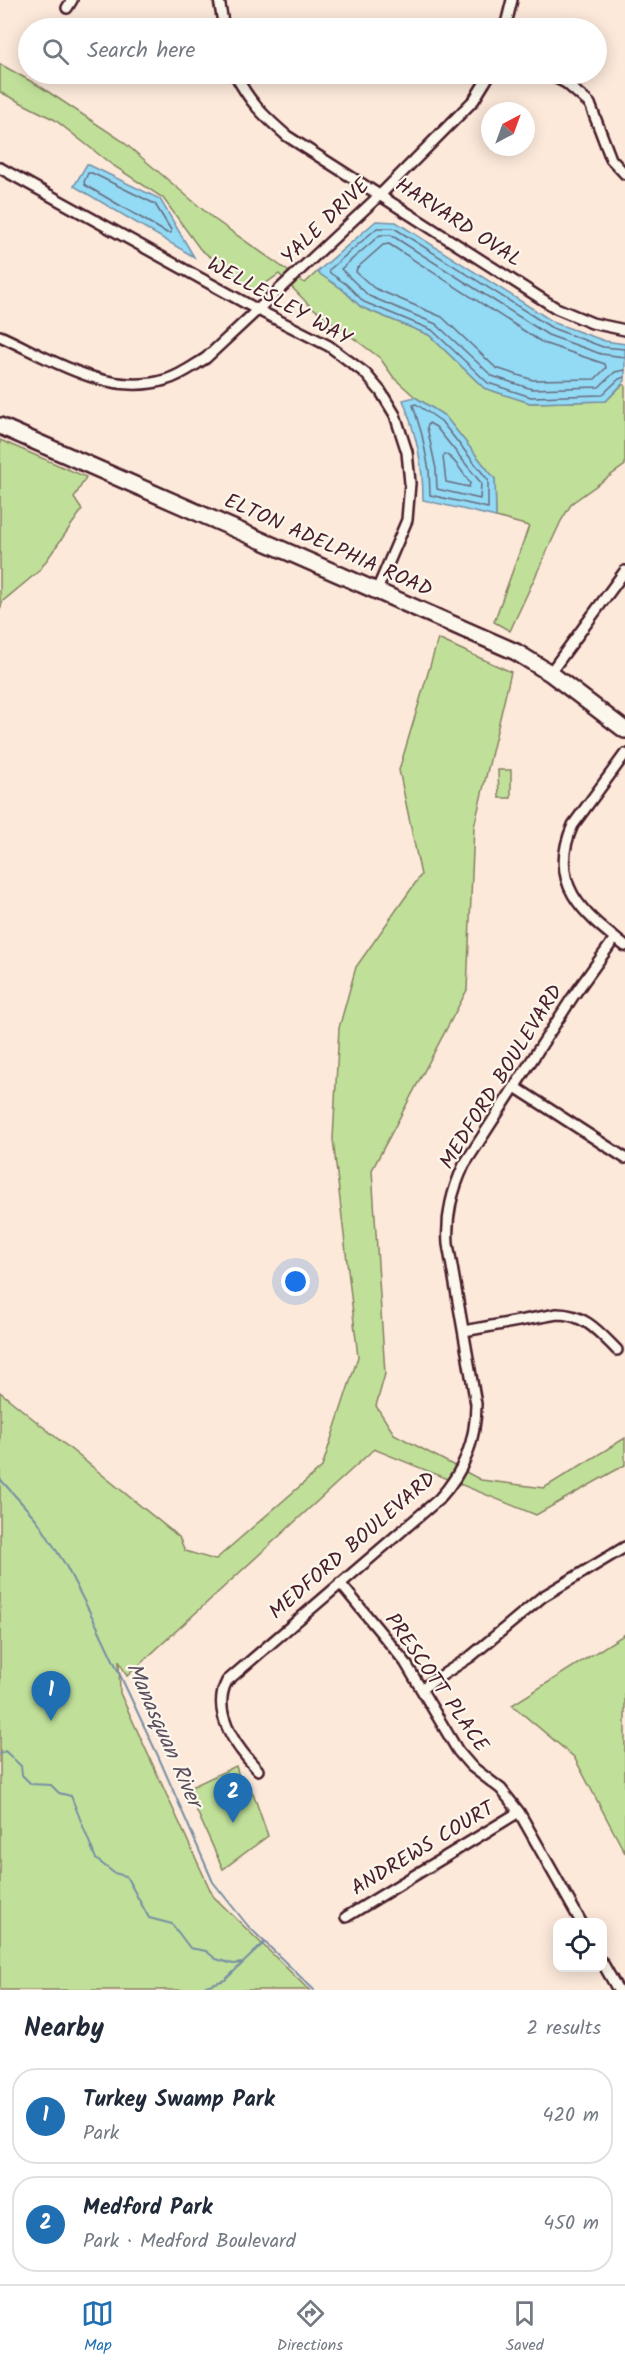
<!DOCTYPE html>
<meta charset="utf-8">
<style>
:root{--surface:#fff;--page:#f2f2f3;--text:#1f2937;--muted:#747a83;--line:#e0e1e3;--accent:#1f6fb2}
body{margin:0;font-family:Kalam,sans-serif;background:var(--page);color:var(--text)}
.controls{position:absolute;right:18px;bottom:18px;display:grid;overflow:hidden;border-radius:12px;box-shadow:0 3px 15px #0003}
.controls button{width:54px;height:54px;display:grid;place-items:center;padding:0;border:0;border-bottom:2px solid var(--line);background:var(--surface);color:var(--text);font:30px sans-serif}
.compass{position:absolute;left:481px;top:102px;width:54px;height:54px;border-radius:50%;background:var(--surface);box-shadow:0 3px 15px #0003;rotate:41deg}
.you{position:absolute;left:296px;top:1282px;width:21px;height:21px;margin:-15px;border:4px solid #fff;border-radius:50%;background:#1a73e8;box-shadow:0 0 0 9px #1a73e833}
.badge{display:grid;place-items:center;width:39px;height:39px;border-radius:50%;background:var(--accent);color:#fff;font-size:20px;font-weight:700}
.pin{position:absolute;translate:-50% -50px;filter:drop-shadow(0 2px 3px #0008)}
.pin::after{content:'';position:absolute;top:32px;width:21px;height:18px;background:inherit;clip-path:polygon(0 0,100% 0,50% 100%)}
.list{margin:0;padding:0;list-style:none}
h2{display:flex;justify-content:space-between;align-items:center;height:78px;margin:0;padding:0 24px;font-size:26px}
h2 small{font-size:20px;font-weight:400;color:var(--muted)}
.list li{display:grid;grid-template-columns:39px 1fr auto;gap:18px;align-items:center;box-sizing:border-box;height:96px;margin:0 12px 12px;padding:0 12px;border:2px solid var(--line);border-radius:24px}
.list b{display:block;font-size:22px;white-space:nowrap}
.list p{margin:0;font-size:20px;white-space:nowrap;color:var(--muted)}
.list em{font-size:20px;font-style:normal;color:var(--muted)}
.icon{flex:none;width:33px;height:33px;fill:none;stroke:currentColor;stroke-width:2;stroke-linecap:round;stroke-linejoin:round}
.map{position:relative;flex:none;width:625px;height:1990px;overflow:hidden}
.search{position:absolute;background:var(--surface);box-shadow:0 3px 15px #0003;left:18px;right:18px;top:18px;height:66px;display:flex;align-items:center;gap:15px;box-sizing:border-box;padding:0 21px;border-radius:33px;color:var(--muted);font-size:22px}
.sheet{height:294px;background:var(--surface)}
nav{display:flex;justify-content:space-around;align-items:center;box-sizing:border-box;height:84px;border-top:2px solid var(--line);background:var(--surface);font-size:16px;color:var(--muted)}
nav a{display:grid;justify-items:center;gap:3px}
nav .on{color:var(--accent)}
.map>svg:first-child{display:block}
.green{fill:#c0e099;stroke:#858062;stroke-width:1.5}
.water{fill:#93daf5;stroke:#768fa4;stroke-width:1.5}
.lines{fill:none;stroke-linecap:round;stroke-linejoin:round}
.shore{stroke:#676a7c;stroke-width:1.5}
.stream{stroke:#768fa4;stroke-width:2}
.street-casing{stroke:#4a1f2b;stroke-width:14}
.primary-casing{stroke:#4a1f2b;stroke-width:20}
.street{stroke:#fbf7ec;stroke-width:9}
.primary{stroke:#fbf7ec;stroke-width:15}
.labels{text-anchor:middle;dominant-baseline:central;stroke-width:4.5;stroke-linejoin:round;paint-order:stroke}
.street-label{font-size:21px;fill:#4a1f2b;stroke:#fbf7ec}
.water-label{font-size:22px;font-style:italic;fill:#5c4e5e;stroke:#fbf7ec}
</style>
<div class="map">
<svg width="625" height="1990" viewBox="0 0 625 1990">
<rect width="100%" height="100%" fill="#fce9da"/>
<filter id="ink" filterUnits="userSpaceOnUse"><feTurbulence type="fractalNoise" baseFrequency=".0167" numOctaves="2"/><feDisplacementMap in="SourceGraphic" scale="12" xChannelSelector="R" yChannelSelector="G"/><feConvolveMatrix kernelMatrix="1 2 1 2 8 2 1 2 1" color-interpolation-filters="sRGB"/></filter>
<g filter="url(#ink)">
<!-- green -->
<path class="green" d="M0,64L41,87L121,140L214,219L305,283L317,272L342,289L361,307L429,335L484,388L530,403L606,401L622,385H625V465L572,503L561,521L510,631L494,622L529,526L496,517L495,479L445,416L415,397L394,378L380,358L309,305L279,274L255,291L200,249L163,198L111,164L55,120L0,92Z
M0,440L86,477L74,498L82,510L39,571L3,601L0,609Z
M438,639L511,672L474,827L467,990L372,1170L385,1374L376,1406L394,1434L481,1480L544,1488L625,1438V1465L536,1515L374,1449L127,1676L119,1661L120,1693L213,1896L309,1990H0V1392L179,1537L185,1551L215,1560L322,1467L358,1357L333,1139L339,1028L356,967L421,875L399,770Z
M498,770H511V798H499Z
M625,1634V1853L574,1757L512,1705Z
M236,1766L241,1783L253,1793L268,1836L223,1869L187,1789Z"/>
<!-- water -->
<path class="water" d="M87,164L160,199L194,257L74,186Z
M376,221L396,222L555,323L605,341L625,344V381L606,401L530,403L484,388L429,335L361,307L342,289L317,272Z
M415,397L445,416L495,479L496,517L423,500C423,462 416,435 403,400Z"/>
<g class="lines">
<!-- shore -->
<path class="shore" d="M88,173H92L155,204L171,230V233H167L85,185L84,182Z
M389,244L543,343L605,364L606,368L595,379L533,380L496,368L442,317L374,288L356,272L357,268L383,245Z
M625,349L603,347L552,328L394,228H377L329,270L330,273L346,284L364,302L432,330L488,383L531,397L602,395L619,379L625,377
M625,357L601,354L548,335L391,235H380L341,269L369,296L436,324L492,376L532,389L599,387L615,372L625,370
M413,405L416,404L441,421L488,480V508L430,495L429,470L422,435Z
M429,423L436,427L481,483L480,499L437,489L436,469L427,427Z
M445,454C455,459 463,473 470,483L469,487L446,482L443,457Z"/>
<!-- stream -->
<path class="stream" d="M0,1479L37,1520L65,1564L98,1628L159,1758L213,1882L248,1926L314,1990
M0,1754L5,1751L21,1766L22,1775L31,1784L51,1785L59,1793L71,1796L96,1859L114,1873L126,1876L149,1918L172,1924L190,1948L206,1951L216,1959L233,1964L243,1963
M203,1990L206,1986L225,1980L265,1942"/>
<!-- street casing -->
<g class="street-casing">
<path id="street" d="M219,0L224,28
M67,8L72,0
M505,28L512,0
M235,74C250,103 263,115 287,136L556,308L592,323L625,330
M548,74L566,83L590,104L611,159L625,174
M0,168L258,310L329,346L365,373L381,392L395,415L407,452L410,483L407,520L377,590
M0,336C51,359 108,397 165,380C180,376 193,366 206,358L381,194L474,100L490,74
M550,673L625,571
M625,754L573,825C547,883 582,913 625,946
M515,1087L625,1158
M464,1331L557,1314C585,1314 599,1332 617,1350
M340,1583L405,1662L458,1751L471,1766L501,1789L519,1812L581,1922
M421,1689L470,1657L542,1597L625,1547
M258,1770C236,1747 210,1713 227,1681L439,1499C463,1473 476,1440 476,1404L448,1244C446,1215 452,1191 464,1165L572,998L615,938
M346,1917L519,1812
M602,1962L618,1990"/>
</g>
<!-- primary casing -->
<g class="primary-casing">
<path id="primary" d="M0,426L516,652L550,673L625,730"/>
</g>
<!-- street -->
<use href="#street" class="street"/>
<!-- primary -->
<use href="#primary" class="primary"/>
</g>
</g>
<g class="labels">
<!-- street labels -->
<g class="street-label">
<text transform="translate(326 222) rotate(-44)">YALE DRIVE</text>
<text transform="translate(458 223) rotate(33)">HARVARD OVAL</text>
<text transform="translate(279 302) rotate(29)">WELLESLEY WAY</text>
<text transform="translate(328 546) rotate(24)">ELTON ADELPHIA ROAD</text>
<text transform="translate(502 1077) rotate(-58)">MEDFORD BOULEVARD</text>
<text transform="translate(353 1546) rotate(-41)">MEDFORD BOULEVARD</text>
<text transform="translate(436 1683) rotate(55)">PRESCOTT PLACE</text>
<text transform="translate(423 1849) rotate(-31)">ANDREWS COURT</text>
</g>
<!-- water labels -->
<g class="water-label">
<text transform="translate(163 1735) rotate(66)">Manasquan River</text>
</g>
</g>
</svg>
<div class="controls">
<button><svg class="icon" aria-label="locate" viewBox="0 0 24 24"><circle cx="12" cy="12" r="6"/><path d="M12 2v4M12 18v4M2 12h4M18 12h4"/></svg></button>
</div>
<svg class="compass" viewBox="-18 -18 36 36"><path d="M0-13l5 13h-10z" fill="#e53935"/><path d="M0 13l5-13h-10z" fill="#747a83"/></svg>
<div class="you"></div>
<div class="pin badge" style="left:51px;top:1721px">1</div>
<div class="pin badge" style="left:233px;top:1823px">2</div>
<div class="search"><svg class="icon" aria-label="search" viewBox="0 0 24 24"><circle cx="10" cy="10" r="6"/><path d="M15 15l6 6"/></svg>Search here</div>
</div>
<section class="sheet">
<h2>Nearby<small>2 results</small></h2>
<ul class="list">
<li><span class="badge">1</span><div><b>Turkey Swamp Park</b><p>Park</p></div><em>420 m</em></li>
<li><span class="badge">2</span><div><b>Medford Park</b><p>Park · Medford Boulevard</p></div><em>450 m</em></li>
</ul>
</section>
<nav>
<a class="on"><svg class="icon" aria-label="map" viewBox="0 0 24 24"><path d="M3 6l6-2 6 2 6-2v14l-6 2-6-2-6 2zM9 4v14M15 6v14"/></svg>Map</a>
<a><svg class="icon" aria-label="directions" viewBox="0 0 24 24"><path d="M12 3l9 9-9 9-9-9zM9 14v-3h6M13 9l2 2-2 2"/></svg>Directions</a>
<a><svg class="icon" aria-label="saved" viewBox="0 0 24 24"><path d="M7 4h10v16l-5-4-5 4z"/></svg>Saved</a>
</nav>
